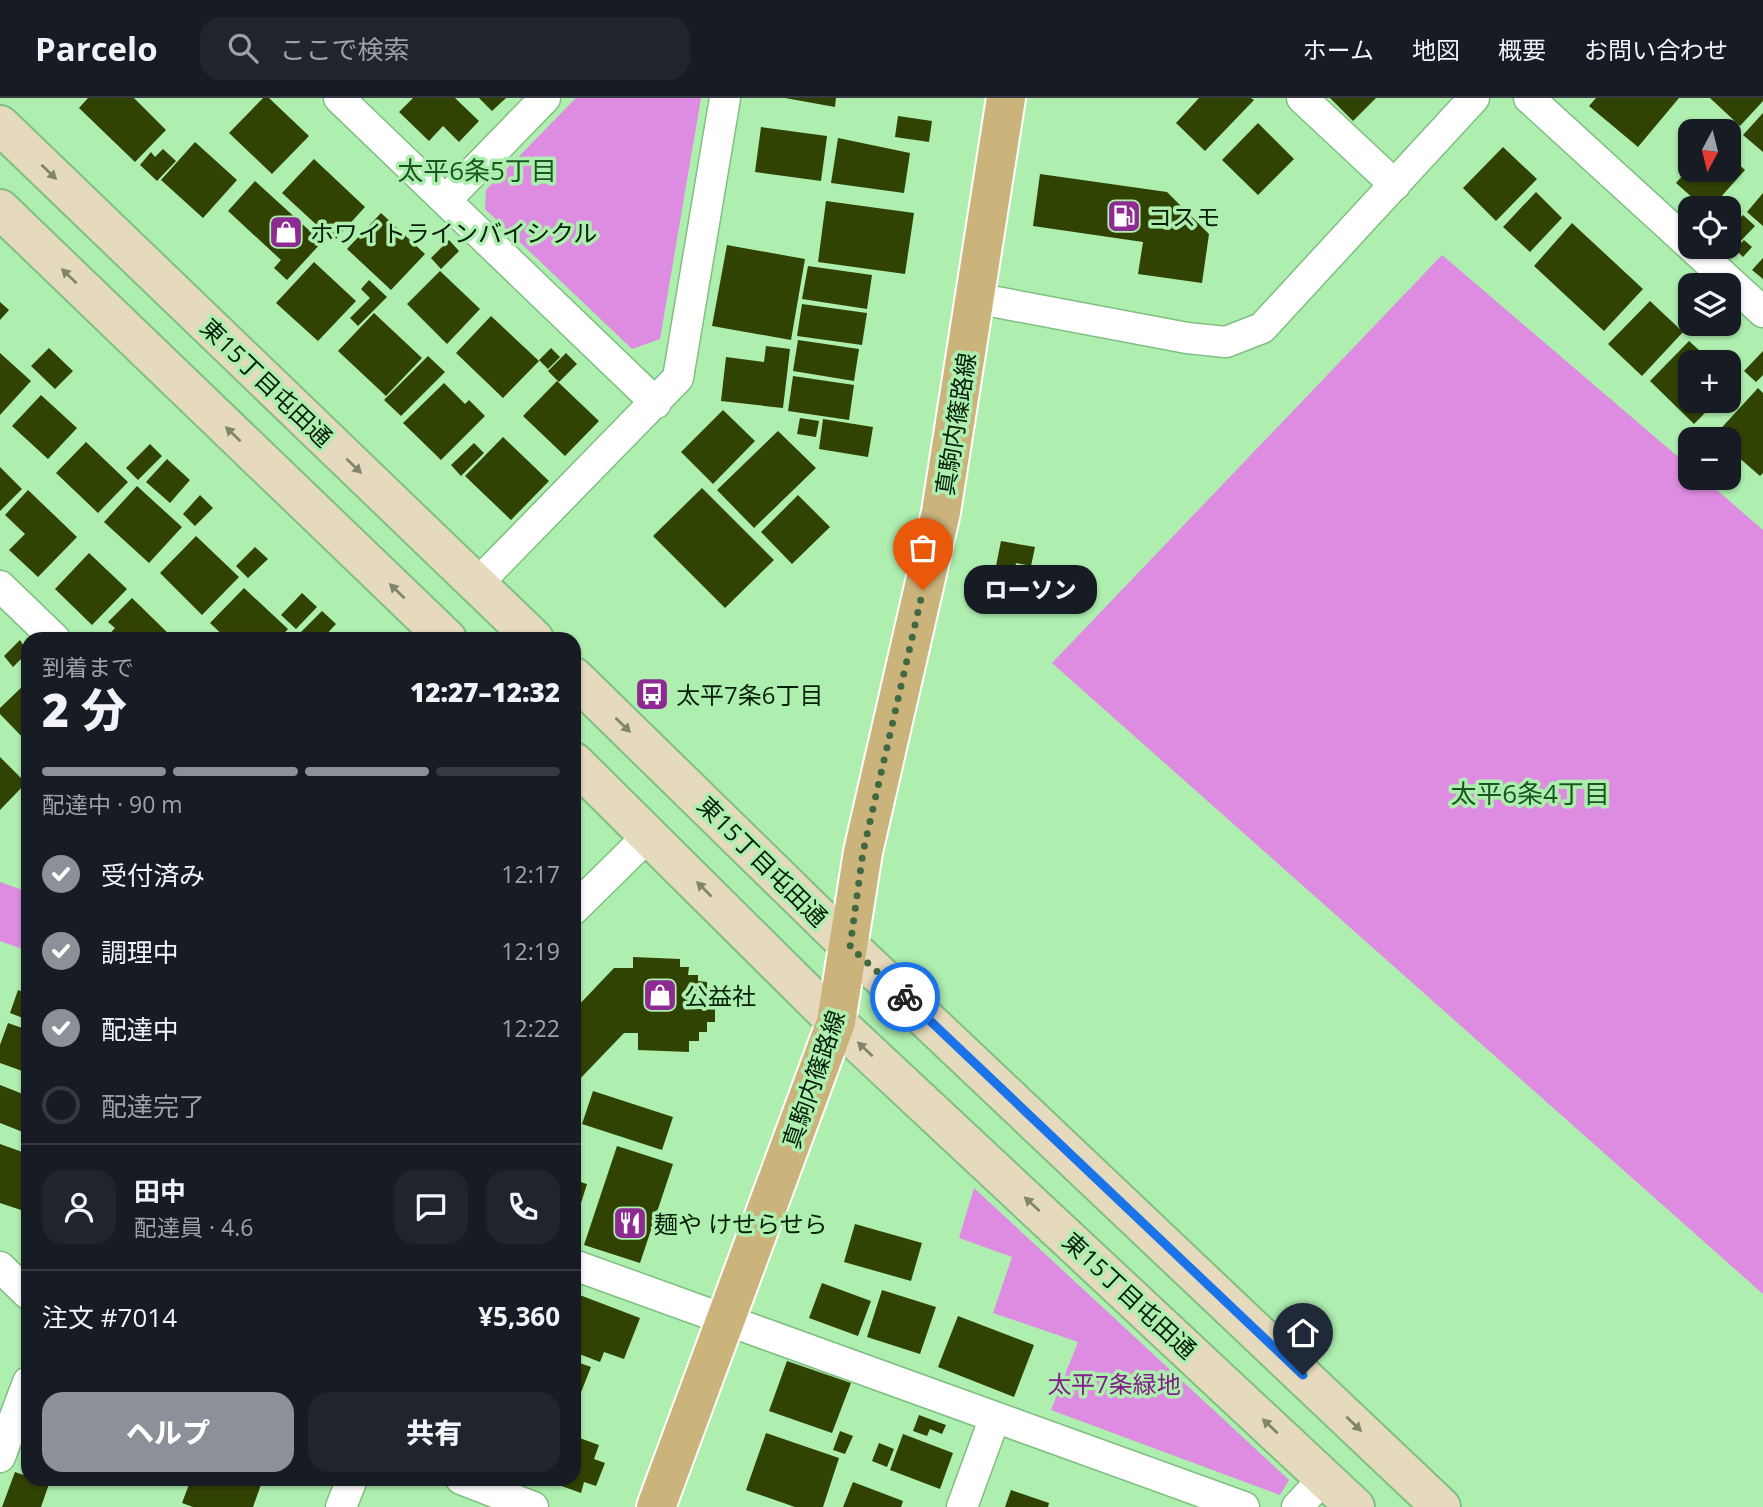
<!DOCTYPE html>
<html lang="ja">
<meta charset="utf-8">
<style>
:root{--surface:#171b24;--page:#20242c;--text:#f1f3f6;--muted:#9ea1a6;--line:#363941;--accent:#8c9099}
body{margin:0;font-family:"Open Sans","Noto Sans JP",sans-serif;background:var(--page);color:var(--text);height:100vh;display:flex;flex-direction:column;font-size:26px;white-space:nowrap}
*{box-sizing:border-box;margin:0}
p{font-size:23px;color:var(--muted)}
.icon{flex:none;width:38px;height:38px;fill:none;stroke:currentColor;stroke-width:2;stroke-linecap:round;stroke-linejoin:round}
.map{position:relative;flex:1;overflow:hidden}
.side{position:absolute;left:21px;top:534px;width:560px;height:854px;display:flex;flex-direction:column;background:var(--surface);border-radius:21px;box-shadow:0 2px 5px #0004}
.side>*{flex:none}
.needle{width:46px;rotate:187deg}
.controls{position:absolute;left:1678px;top:21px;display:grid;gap:14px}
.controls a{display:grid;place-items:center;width:63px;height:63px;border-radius:14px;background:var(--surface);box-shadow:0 2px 5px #0004;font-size:35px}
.pin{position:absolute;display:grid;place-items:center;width:60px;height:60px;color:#fff;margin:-72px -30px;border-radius:50% 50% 50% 0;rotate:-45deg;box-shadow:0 0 7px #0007}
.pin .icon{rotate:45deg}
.courier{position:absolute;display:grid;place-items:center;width:70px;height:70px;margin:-35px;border:5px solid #1a73e8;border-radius:50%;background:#fff;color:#222;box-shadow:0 2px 9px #0007}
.bubble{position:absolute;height:49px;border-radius:21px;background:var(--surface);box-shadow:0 2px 5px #0004;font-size:23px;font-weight:800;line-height:49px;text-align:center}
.headline em{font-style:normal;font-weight:800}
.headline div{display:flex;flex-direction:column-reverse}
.headline{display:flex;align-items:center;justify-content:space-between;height:119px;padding:0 21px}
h1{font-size:46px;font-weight:800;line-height:52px}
.bar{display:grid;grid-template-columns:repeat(4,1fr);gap:10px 7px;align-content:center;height:84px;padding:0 21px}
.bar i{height:9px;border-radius:5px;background:var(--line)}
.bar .on{background:var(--accent)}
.bar p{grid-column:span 4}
.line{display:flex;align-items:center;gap:18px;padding:0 21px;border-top:2px solid var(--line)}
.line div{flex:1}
.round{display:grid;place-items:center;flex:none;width:74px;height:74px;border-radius:21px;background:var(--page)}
ol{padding:0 21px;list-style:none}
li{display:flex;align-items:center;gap:21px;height:77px}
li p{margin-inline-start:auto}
li .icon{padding:7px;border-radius:50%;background:var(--accent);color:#fff;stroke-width:4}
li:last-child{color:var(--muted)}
li i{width:38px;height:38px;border:4px solid var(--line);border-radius:50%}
.action{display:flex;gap:14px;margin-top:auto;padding:14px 21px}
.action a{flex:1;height:80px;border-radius:21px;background:var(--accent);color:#fff;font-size:28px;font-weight:800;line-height:80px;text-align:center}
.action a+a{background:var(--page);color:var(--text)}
header{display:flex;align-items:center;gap:42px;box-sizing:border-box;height:98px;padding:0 35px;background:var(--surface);border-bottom:2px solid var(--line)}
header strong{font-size:33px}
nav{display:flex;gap:38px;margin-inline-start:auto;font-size:24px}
.search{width:490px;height:63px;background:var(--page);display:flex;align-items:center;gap:18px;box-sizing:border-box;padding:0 24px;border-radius:21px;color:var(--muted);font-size:26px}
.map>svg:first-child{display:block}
.green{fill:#dd8ce1}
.building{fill:#314303}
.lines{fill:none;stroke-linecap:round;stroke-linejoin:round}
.street-casing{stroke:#7fbf82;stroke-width:33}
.secondary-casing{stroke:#7fbf82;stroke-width:42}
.primary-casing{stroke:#fff;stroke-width:42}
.street{stroke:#fff;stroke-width:30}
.secondary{stroke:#e5dabd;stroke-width:38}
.primary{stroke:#cbb47c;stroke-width:38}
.oneway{fill:#80866c}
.done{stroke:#406843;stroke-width:7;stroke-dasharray:0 12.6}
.route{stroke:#1a73e8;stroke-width:9}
.labels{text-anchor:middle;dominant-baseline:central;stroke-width:7;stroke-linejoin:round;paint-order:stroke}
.poi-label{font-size:24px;fill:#051f08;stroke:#aeefb0;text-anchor:start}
.street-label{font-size:24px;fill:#051f08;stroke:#aeefb0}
.park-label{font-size:24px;fill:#811e88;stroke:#aeefb0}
.neighbourhood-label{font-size:26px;fill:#185820;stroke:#aeefb0}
</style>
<header>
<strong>Parcelo</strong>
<div class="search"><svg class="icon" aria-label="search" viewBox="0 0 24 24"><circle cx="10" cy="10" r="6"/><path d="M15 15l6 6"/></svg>ここで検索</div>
<nav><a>ホーム</a><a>地図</a><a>概要</a><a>お問い合わせ</a></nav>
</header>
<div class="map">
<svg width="1763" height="1409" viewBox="0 0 1763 1409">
<rect width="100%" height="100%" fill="#aeefb0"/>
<!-- green -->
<path class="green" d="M 576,0 L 701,0 L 660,241 L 632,251 L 485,111 L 486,92 Z
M 1442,157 L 1690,369 L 1690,380 L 1703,380 L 1763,432 L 1763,1196 L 1052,565 Z
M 0,784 L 28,794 L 28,853 L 0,843 Z
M 974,1090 L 1289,1382 L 1280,1397 L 1051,1312 L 1078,1244 L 993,1215 L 1012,1159 L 959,1140 Z"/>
<!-- building -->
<path class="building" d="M 88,0 L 134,0 L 166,32 L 135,64 L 79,10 Z
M 263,0 L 269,0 L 309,38 L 272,76 L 229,35 Z
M 413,0 L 455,0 L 479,23 L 459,44 L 443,28 L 429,43 L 399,14 Z
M 479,0 L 506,0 L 492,13 Z
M 785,0 L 836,0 L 835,9 Z
M 1199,0 L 1251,0 L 1254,2 L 1205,53 L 1176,25 Z
M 1330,0 L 1376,0 L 1353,23 Z
M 1596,0 L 1679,0 L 1638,49 L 1589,8 Z
M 1710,0 L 1763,0 L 1763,3 L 1740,28 Z
M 1763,15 L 1763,54 L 1743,37 Z
M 898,18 L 932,23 L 929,44 L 895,39 Z
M 1258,25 L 1294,61 L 1258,97 L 1222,62 Z
M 761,29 L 827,38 L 821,83 L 755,74 Z
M 838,40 L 910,55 L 904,95 L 831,85 Z
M 195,44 L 237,82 L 203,120 L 161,82 Z
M 1503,49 L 1537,81 L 1496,123 L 1463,90 Z
M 163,51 L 176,63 L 157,83 L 140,67 L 151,54 L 155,59 Z
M 1729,58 L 1745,72 L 1711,110 L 1704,110 L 1676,85 L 1690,69 L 1729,72 Z
M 314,61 L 365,109 L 334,143 L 282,95 Z
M 1040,76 L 1167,94 L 1209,136 L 1202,185 L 1138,176 L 1143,144 L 1033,128 Z
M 255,83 L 322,144 L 287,182 L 274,170 L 281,162 L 228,113 Z
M 1536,94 L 1562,120 L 1530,154 L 1503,129 Z
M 1763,95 L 1763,128 L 1747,114 Z
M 826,103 L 914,115 L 905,176 L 818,164 Z
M 381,115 L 425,156 L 391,192 L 347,151 Z
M 1743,117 L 1755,128 L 1734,150 L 1729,146 L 1729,132 Z
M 1572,125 L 1643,191 L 1604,233 L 1534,168 Z
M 449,142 L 459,153 L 441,171 L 431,160 Z
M 1744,142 L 1752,149 L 1743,159 L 1735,151 Z
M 727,147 L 805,161 L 791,242 L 712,228 Z
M 1763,160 L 1763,181 L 1752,172 Z
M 314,164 L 356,203 L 318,243 L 276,205 Z
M 808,168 L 872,177 L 867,211 L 802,201 Z
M 440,173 L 480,211 L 447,246 L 407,206 Z
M 369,182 L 387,199 L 358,228 L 350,220 L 370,200 L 361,191 Z
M 1650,203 L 1683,234 L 1642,278 L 1608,246 Z
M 0,204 L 9,212 L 0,222 Z
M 802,206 L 867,215 L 862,247 L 797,238 Z
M 374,215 L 422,260 L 386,298 L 338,253 Z
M 491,218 L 539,263 L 503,300 L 456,255 Z
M 798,242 L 859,251 L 854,283 L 793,273 Z
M 1689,243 L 1712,264 L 1690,264 L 1690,303 L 1717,303 L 1694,326 L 1650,283 Z
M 766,248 L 790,251 L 783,310 L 721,303 L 726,259 L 764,264 Z
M 49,250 L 73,273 L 55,291 L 31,268 Z
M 551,250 L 560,259 L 548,271 L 539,262 Z
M 1763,253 L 1763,277 L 1756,284 L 1744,273 Z
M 0,255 L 31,283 L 0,317 Z
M 566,255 L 577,266 L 559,284 L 548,273 Z
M 428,258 L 445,274 L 401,318 L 384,302 Z
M 793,278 L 854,287 L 849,322 L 788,313 Z
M 557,283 L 599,323 L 565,358 L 523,318 Z
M 444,285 L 465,306 L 469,302 L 485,318 L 441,362 L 403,325 Z
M 1758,290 L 1763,295 L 1763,375 L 1760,378 L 1729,351 L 1729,341 L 1719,341 L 1714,338 Z
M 41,297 L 77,330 L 48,361 L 12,328 Z
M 723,312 L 755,343 L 713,386 L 681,354 Z
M 800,320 L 819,323 L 816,339 L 797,336 Z
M 823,321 L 873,329 L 868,359 L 819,351 Z
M 778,333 L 816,370 L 754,430 L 717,392 Z
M 503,339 L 549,383 L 511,422 L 465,378 Z
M 86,344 L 128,384 L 98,415 L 56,375 Z
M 474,345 L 484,355 L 461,378 L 451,367 Z
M 150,346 L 162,358 L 138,382 L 126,370 Z
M 167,361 L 190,382 L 170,405 L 146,384 Z
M 0,369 L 22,391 L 0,413 Z
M 137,388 L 182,429 L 149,465 L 104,424 Z
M 702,390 L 774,462 L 725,510 L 653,438 Z
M 28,392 L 77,439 L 38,479 L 9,452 L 25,436 L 5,417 Z
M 200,397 L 213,410 L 195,428 L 183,416 Z
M 798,397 L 830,429 L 792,466 L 761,434 Z
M 196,438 L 239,479 L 202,517 L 160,475 Z
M 1001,443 L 1035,449 L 1031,468 L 1016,465 L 1013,481 L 994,478 Z
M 255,449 L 268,461 L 248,480 L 236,468 Z
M 89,455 L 127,491 L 92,527 L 55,491 Z
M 244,490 L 288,531 L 279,541 L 227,541 L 210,525 Z
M 302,495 L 317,509 L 296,531 L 281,517 Z
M 132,500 L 174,541 L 105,541 L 115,530 L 108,524 Z
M 322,513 L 336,526 L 322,541 L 306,541 L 300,535 Z
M 20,542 L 28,554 L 13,569 L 4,558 Z
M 26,585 L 28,587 L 28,645 L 0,616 L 0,610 Z
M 0,659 L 26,685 L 0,712 Z
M 633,859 L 680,861 L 680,869 L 689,869 L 688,877 L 698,877 L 698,883 L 707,884 L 707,892 L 715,892 L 715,924 L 707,924 L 707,934 L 699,934 L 699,943 L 689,943 L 689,954 L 638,952 L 638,935 L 624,935 L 574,987 L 574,912 L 614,870 L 633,870 Z
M 18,892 L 28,896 L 28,915 L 26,914 L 23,920 L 10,915 Z
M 8,925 L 28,932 L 28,975 L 0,965 L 0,947 Z
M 0,987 L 28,998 L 28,1036 L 0,1025 Z
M 593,993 L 673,1019 L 662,1052 L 582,1026 Z
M 0,1046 L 28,1056 L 28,1101 L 24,1113 L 0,1105 Z
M 617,1048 L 673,1066 L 640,1165 L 584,1147 Z
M 574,1082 L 587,1086 L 575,1124 L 574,1124 Z
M 855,1126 L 922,1145 L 911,1183 L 844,1164 Z
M 822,1185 L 871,1203 L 858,1238 L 809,1220 Z
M 882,1192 L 936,1209 L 920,1256 L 867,1239 Z
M 577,1196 L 640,1220 L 624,1261 L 604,1254 L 600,1264 L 574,1254 Z
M 958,1218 L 1034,1247 L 1014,1299 L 938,1269 Z
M 574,1263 L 591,1269 L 574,1312 Z
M 787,1263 L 851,1285 L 832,1335 L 769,1313 Z
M 919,1317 L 946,1327 L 942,1336 L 930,1331 L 927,1338 L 913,1333 Z
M 840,1333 L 853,1338 L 845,1356 L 833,1352 Z
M 766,1335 L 839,1360 L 823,1409 L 795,1409 L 746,1392 Z
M 903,1336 L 953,1355 L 940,1391 L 890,1372 Z
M 574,1338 L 599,1347 L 594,1361 L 605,1365 L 596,1388 L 584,1384 L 581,1395 L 542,1381 L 574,1381 Z
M 879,1345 L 894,1351 L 887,1369 L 872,1363 Z
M 15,1374 L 49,1386 L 41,1409 L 2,1409 Z
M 191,1381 L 263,1381 L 253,1409 L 193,1409 L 182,1405 Z
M 853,1384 L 903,1403 L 901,1409 L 843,1409 Z
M 1011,1392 L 1049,1405 L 1048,1409 L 1005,1409 Z"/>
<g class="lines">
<!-- street casing -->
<g class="street-casing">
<path id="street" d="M 339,0 L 656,305
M 1302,0 L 1395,87
M 1529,0 L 1690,147
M 446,102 L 545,0
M 1692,149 L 1763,214
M 975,200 L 1187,240 L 1226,244 L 1262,230 L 1474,0
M 477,486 L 678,280 L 725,0
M 0,488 L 55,541
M 574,811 L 649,737
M 574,1167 L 1244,1409
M 0,1169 L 28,1196
M 0,1359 L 28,1284
M 461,1381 L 533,1409
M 341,1409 L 352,1381
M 962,1409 L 995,1319
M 1297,1409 L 1325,1379"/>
</g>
<!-- secondary casing -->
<g class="secondary-casing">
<path id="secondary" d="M 0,27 L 534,541
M 0,111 L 447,541
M 574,579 L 850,849 L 1441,1409
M 574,664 L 836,924 L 1355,1409"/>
</g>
<!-- primary casing -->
<g class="primary-casing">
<path id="primary" d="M 656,1409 L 836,924 L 863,754 L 941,414 L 1006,0"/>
</g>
<!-- street -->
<use href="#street" class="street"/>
<!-- secondary -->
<use href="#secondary" class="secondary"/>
<!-- primary -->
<use href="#primary" class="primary"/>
</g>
<!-- one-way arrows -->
<defs><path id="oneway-solid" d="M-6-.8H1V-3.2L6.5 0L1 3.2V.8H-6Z" transform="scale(1.75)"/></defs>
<g class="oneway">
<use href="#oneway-solid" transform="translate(49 74) rotate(44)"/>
<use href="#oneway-solid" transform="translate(69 178) rotate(-136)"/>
<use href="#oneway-solid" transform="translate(233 336) rotate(-136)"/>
<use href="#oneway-solid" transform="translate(354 368) rotate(44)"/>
<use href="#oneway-solid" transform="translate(397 493) rotate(-136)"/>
<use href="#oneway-solid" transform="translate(623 627) rotate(44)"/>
<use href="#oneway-solid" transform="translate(704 791) rotate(-135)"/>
<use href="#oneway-solid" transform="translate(865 951) rotate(-137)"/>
<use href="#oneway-solid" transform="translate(1032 1106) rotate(-137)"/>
<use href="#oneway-solid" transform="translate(1354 1326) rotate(44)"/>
<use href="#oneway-solid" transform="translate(1270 1328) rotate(-137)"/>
</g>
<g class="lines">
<!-- done -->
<path class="done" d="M 905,899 L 850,849 L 863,754 L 923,492"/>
<!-- route -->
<path class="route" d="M 905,899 L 1303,1277"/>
</g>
<!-- icons -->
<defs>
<g id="fuel-square" transform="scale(1.75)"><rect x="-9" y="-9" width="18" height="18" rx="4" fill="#8d2b93" stroke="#aeefb0"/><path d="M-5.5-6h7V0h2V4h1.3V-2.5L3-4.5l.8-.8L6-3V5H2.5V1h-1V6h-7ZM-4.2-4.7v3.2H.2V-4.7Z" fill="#fff"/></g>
<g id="shop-square" transform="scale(1.75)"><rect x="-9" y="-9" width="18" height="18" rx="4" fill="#8d2b93" stroke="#aeefb0"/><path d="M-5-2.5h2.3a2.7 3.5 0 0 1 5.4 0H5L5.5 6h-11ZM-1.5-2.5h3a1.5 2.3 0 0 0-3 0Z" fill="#fff"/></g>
<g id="bus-square" transform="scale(1.75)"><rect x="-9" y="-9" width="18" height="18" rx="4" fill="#8d2b93" stroke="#aeefb0"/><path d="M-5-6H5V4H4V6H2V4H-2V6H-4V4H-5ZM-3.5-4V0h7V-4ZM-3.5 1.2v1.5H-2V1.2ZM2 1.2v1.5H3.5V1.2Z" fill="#fff"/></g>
<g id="restaurant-square" transform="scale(1.75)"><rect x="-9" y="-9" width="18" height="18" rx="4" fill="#8d2b93" stroke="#aeefb0"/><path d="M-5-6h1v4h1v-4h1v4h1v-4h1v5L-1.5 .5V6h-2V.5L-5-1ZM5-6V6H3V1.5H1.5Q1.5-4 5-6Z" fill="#fff"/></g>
</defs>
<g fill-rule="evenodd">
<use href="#fuel-square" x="1124" y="118"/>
<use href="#shop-square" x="286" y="134"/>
<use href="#bus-square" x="652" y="596"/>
<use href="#shop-square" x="660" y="897"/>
<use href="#restaurant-square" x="630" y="1125"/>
</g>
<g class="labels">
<!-- poi labels -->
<g class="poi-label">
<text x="1148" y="118">コスモ</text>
<text x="310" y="134">ホワイトラインバイシクル</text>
<text x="676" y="596">太平7条6丁目</text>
<text x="684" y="897">公益社</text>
<text x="654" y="1125">麺や けせらせら</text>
</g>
<!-- street labels -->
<g class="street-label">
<text transform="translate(267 284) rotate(44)">東15丁目屯田通</text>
<text transform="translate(955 326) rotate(-81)">真駒内篠路線</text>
<text transform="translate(763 763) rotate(45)">東15丁目屯田通</text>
<text transform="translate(813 981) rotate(-71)">真駒内篠路線</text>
<text transform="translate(1130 1197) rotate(43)">東15丁目屯田通</text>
</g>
<!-- park labels -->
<g class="park-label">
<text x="1114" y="1285">太平7条緑地</text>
</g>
<!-- neighbourhood labels -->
<g class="neighbourhood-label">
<text x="477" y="72">太平6条5丁目</text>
<text x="1530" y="695">太平6条4丁目</text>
</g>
</g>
</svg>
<div class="controls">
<a><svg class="needle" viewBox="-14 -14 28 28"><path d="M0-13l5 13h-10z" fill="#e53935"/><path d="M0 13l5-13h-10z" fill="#9ea1a6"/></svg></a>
<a><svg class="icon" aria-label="locate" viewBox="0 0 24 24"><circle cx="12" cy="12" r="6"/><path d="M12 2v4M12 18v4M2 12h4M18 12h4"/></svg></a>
<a><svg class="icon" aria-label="layers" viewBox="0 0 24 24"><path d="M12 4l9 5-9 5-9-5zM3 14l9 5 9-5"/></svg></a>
<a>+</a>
<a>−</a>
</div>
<div class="pin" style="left:923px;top:492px;background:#ea580c"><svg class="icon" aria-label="bag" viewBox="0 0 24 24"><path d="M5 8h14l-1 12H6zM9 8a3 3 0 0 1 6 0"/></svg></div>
<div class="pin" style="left:1303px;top:1277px;background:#1f2937"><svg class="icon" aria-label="home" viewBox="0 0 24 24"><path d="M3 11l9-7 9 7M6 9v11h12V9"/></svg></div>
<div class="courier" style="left:905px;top:899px"><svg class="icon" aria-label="bike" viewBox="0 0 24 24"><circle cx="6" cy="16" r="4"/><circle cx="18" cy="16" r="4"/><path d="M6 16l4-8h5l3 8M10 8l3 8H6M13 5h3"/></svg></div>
<div class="bubble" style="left:964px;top:467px;width:133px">ローソン</div>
<section class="side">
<div class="headline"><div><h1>2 分</h1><p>到着まで</p></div><em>12:27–12:32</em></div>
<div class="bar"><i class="on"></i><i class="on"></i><i class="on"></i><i></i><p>配達中 · 90 m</p></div>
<ol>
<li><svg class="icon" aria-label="check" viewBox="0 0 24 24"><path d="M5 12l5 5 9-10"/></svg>受付済み<p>12:17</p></li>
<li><svg class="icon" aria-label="check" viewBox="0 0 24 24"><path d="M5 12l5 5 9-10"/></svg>調理中<p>12:19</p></li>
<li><svg class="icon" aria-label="check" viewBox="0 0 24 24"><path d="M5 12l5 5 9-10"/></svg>配達中<p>12:22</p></li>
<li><i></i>配達完了</li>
</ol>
<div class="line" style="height:126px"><a class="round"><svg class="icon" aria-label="person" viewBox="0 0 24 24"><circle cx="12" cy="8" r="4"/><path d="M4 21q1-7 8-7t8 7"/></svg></a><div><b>田中</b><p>配達員 · 4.6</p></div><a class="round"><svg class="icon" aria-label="chat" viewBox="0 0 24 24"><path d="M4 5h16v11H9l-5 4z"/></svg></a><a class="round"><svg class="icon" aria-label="phone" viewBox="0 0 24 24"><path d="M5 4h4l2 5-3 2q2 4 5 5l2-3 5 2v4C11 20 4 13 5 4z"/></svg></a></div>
<div class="line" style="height:91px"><div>注文 #7014</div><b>¥5,360</b></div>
<div class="action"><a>ヘルプ</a><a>共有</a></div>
</section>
</div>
